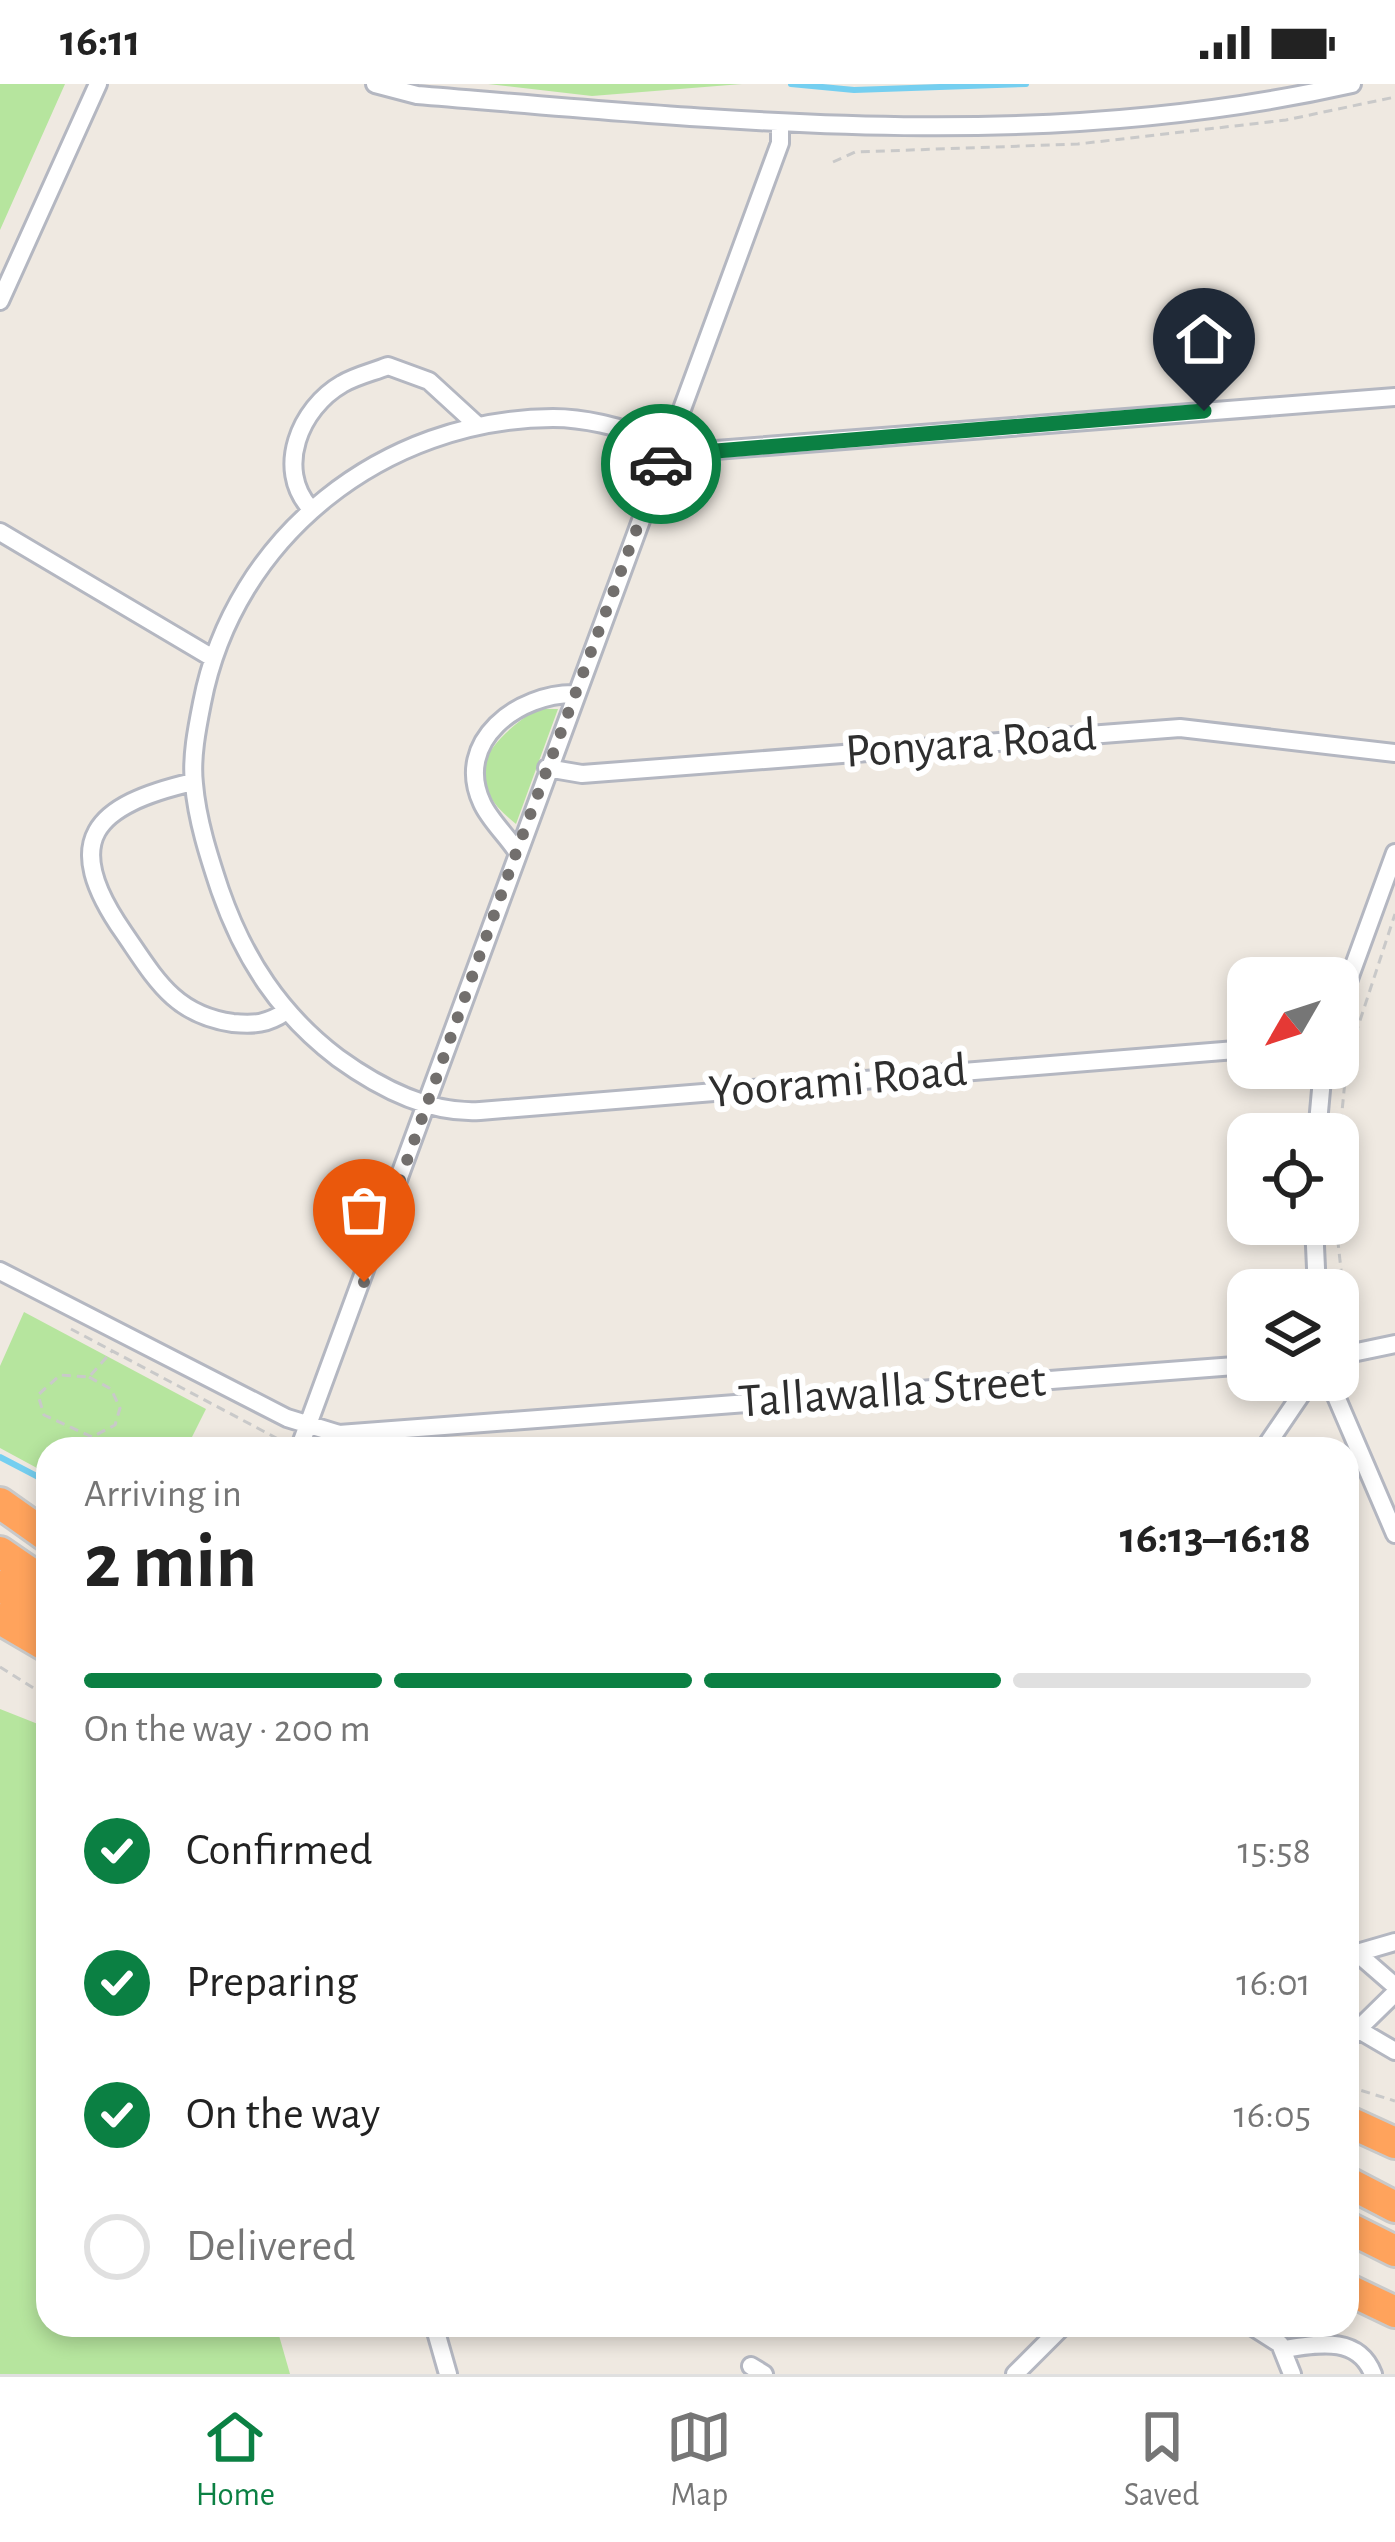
<!DOCTYPE html>
<meta charset="utf-8">
<style>
:root{--surface:#fff;--page:#f6f6f6;--text:#222;--muted:#767676;--line:#e0e0e0;--accent:#0b8043}
body{margin:0;font-family:"Alegreya Sans",sans-serif;background:var(--page);color:var(--text);height:100vh;display:flex;flex-direction:column;font-size:45px;white-space:nowrap}
*{box-sizing:border-box;margin:0}
p{font-size:39px;color:var(--muted)}
.icon{flex:none;width:66px;height:66px;fill:none;stroke:currentColor;stroke-width:2;stroke-linecap:round;stroke-linejoin:round}
.map{position:relative;flex:1;overflow:hidden}
.sheet{position:absolute;left:36px;top:1353px;width:1323px;height:900px;display:flex;flex-direction:column;background:var(--surface);border-radius:36px;box-shadow:0 6px 18px #0003}
.sheet>*{flex:none}
.needle{width:78px;rotate:231deg}
.buttons{position:absolute;left:1227px;top:873px;display:grid;gap:24px}
.buttons a{display:grid;place-items:center;width:132px;height:132px;border-radius:24px;background:var(--surface);box-shadow:0 6px 18px #0003;font-size:60px}
.pin{position:absolute;display:grid;place-items:center;width:102px;height:102px;color:#fff;margin:-123px -51px;border-radius:50% 50% 50% 0;rotate:-45deg;box-shadow:0 0 12px #0007}
.pin .icon{rotate:45deg}
.courier{position:absolute;display:grid;place-items:center;width:120px;height:120px;margin:-60px;border:9px solid #0b8043;border-radius:50%;background:#fff;color:#222;box-shadow:0 3px 15px #0007}
.head em{font-style:normal;font-weight:700}
.head div{display:flex;flex-direction:column-reverse}
.head{display:flex;align-items:center;justify-content:space-between;height:204px;padding:0 48px}
h1{font-size:78px;font-weight:700;line-height:90px}
.bar{display:grid;grid-template-columns:repeat(4,1fr);gap:18px 12px;align-content:center;height:144px;padding:0 48px}
.bar i{height:15px;border-radius:9px;background:var(--line)}
.bar .current{background:var(--accent)}
.bar p{grid-column:span 4}
ol{padding:0 48px;list-style:none}
li{display:flex;align-items:center;gap:36px;height:132px}
li p{margin-inline-start:auto}
li .icon{padding:12px;border-radius:50%;background:var(--accent);color:#fff;stroke-width:4}
li:last-child{color:var(--muted)}
li i{width:66px;height:66px;border:6px solid var(--line);border-radius:50%}
.status{display:flex;justify-content:space-between;align-items:center;height:84px;padding:0 60px;background:var(--surface);direction:ltr}
.status svg{height:33px;fill:currentColor}
.tab-bar{display:flex;justify-content:space-around;align-items:center;height:168px;border-top:3px solid var(--line);background:var(--surface);font-size:33px;color:var(--muted)}
.tab-bar a{display:grid;justify-items:center;gap:6px}
.tab-bar .current{color:var(--accent)}
.map>svg:first-child{display:block}
.green{fill:#b6e59e}
.lines{fill:none;stroke-linecap:round;stroke-linejoin:round}
.stream{stroke:#75cff0;stroke-width:6}
.street-casing{stroke:#b4b7c1;stroke-width:22}
.highway-casing{stroke:#c9c9c9;stroke-width:36}
.path{stroke:#c9c9c9;stroke-width:3;stroke-dasharray:9 6;stroke-linecap:butt}
.street{stroke:#fff;stroke-width:16}
.highway{stroke:#ffa35c;stroke-width:30}
.done{stroke:#726f6d;stroke-width:12;stroke-dasharray:0 21.6}
.route{stroke:#0b8043;stroke-width:15}
.labels{text-anchor:middle;dominant-baseline:central;stroke-width:12;stroke-linejoin:round;paint-order:stroke}
.street-label{font-size:48px;fill:#2e2e2e;stroke:#fff}
</style>
<div class="status"><b>16:11</b><svg viewBox="0 0 49 12"><path d="M0 12V9h3v3zM5 12V6h3v6zM10 12V3h3v9zM15 12V0h3v12zM26 1h20v11H26zM47 4h2v5h-2z"/></svg></div>
<div class="map">
<svg width="1395" height="2290" viewBox="0 0 1395 2290">
<rect width="100%" height="100%" fill="#efe9e1"/>
<!-- green -->
<path class="green" d="M 0,0 L 65,0 L 0,146 Z
M 488,0 L 742,0 L 592,12 Z
M 537,625 L 558,625 L 516,740 C 457,694 487,658 537,625 Z
M 24,1228 L 206,1325 L 186,1365 L 48,1365 L 48,1390 L 0,1364 L 0,1282 Z
M 0,1625 L 48,1644 L 48,2241 L 276,2241 L 290,2290 L 0,2290 Z"/>
<g class="lines">
<!-- stream -->
<path class="stream" d="M 791,0 L 854,6 L 1026,0
M 0,1373 L 48,1398"/>
<!-- street casing -->
<g class="street-casing">
<path id="street" d="M 375,0 L 417,11 C 734,37 1038,71 1352,0
M 0,217 L 98,0
M 310,424 C 275,385 300,324 342,300 C 355,292 373,288 388,282 L 429,297 L 477,341
M 0,448 L 211,573
M 547,684 L 582,690 L 1180,644 L 1395,669
M 193,698 C 94,721 59,756 124,849 C 155,894 174,931 233,939 C 254,941 267,940 285,928
M 516,766 C 506,751 489,735 482,719 C 453,657 519,609 575,610
M 1338,925 L 1395,769
M 1248,965 L 480,1027 C 430,1030 378,1003 338,974 C 280,930 244,875 220,806 C 209,773 197,736 194,700 C 191,674 197,644 202,619 C 234,452 384,335 553,334 C 606,334 652,357 703,367 L 1395,313
M 1317,1050 L 1323,984
M 1314,1140 L 1317,1206
M 0,1187 L 287,1334 L 339,1350 L 1248,1281
M 1338,1272 L 1395,1260
M 1329,1296 L 1395,1450
M 299,1365 L 780,59 L 780,41
M 1264,1365 L 1311,1296
M 1357,1869 L 1395,1858
M 1347,1871 L 1357,1869 L 1395,1902
M 1359,1946 L 1395,1967
M 1347,1956 L 1395,1909
M 434,2241 L 448,2290
M 1250,2241 L 1280,2260 L 1292,2290
M 1284,2265 C 1317,2260 1358,2251 1373,2290
M 751,2282 L 764,2290
M 1015,2290 L 1064,2241"/>
</g>
<!-- highway casing -->
<g class="highway-casing">
<path id="highway" d="M 0,1419 L 48,1453
M 0,1468 L 48,1501
M 0,1502 L 48,1531
M 0,1535 L 48,1563
M 1347,2037 L 1395,2059
M 1347,2098 L 1395,2123
M 1347,2143 L 1395,2167
M 1347,2205 L 1395,2228"/>
</g>
<!-- path -->
<path class="path" d="M 833,78 L 855,68 L 1078,60 L 1286,36 L 1395,13
M 1338,1069 L 1347,976 L 1395,830
M 1336,1140 L 1348,1250
M 71,1245 L 280,1356
M 89,1293 L 111,1305 L 120,1324 L 115,1341 L 92,1353 L 44,1331 L 38,1311 L 60,1291 L 89,1293 L 111,1268
M 0,1583 L 48,1613
M 1347,2002 L 1395,2017"/>
<!-- street -->
<use href="#street" class="street"/>
<!-- highway -->
<use href="#highway" class="highway"/>
</g>
<g class="lines">
<!-- done -->
<path class="done" d="M 364,1198 L 517,766 L 661,380"/>
<!-- route -->
<path class="route" d="M 661,380 L 670,358 L 704,368 L 1204,327"/>
</g>
<g class="labels">
<!-- street labels -->
<g class="street-label">
<text transform="translate(971 660) rotate(-4)">Ponyara Road</text>
<text transform="translate(838 998) rotate(-5)">Yoorami Road</text>
<text transform="translate(892 1308) rotate(-4)">Tallawalla Street</text>
</g>
</g>
</svg>
<div class="buttons">
<a><svg class="needle" viewBox="-14 -14 28 28"><path d="M0-13l5 13h-10z" fill="#e53935"/><path d="M0 13l5-13h-10z" fill="#767676"/></svg></a>
<a><svg class="icon" aria-label="locate" viewBox="0 0 24 24"><circle cx="12" cy="12" r="6"/><path d="M12 2v4M12 18v4M2 12h4M18 12h4"/></svg></a>
<a><svg class="icon" aria-label="layers" viewBox="0 0 24 24"><path d="M12 4l9 5-9 5-9-5zM3 14l9 5 9-5"/></svg></a>
</div>
<div class="pin" style="left:364px;top:1198px;background:#ea580c"><svg class="icon" aria-label="bag" viewBox="0 0 24 24"><path d="M5 8h14l-1 12H6zM9 8a3 3 0 0 1 6 0"/></svg></div>
<div class="pin" style="left:1204px;top:327px;background:#1f2937"><svg class="icon" aria-label="home" viewBox="0 0 24 24"><path d="M3 11l9-7 9 7M6 9v11h12V9"/></svg></div>
<div class="courier" style="left:661px;top:380px"><svg class="icon" aria-label="car" viewBox="0 0 24 24"><path d="M5 17H2v-5l4-1 3-4h7l3 4 3 1v5h-3M9 17h6M6 11h13"/><circle cx="7" cy="17" r="2"/><circle cx="17" cy="17" r="2"/></svg></div>
<section class="sheet">
<div class="head"><div><h1>2 min</h1><p>Arriving in</p></div><em>16:13–16:18</em></div>
<div class="bar"><i class="current"></i><i class="current"></i><i class="current"></i><i></i><p>On the way · 200 m</p></div>
<ol>
<li><svg class="icon" aria-label="check" viewBox="0 0 24 24"><path d="M5 12l5 5 9-10"/></svg>Confirmed<p>15:58</p></li>
<li><svg class="icon" aria-label="check" viewBox="0 0 24 24"><path d="M5 12l5 5 9-10"/></svg>Preparing<p>16:01</p></li>
<li><svg class="icon" aria-label="check" viewBox="0 0 24 24"><path d="M5 12l5 5 9-10"/></svg>On the way<p>16:05</p></li>
<li><i></i>Delivered</li>
</ol>
</section>
</div>
<nav class="tab-bar">
<a class="current"><svg class="icon" aria-label="home" viewBox="0 0 24 24"><path d="M3 11l9-7 9 7M6 9v11h12V9"/></svg>Home</a>
<a><svg class="icon" aria-label="map" viewBox="0 0 24 24"><path d="M3 6l6-2 6 2 6-2v14l-6 2-6-2-6 2zM9 4v14M15 6v14"/></svg>Map</a>
<a><svg class="icon" aria-label="saved" viewBox="0 0 24 24"><path d="M7 4h10v16l-5-4-5 4z"/></svg>Saved</a>
</nav>
